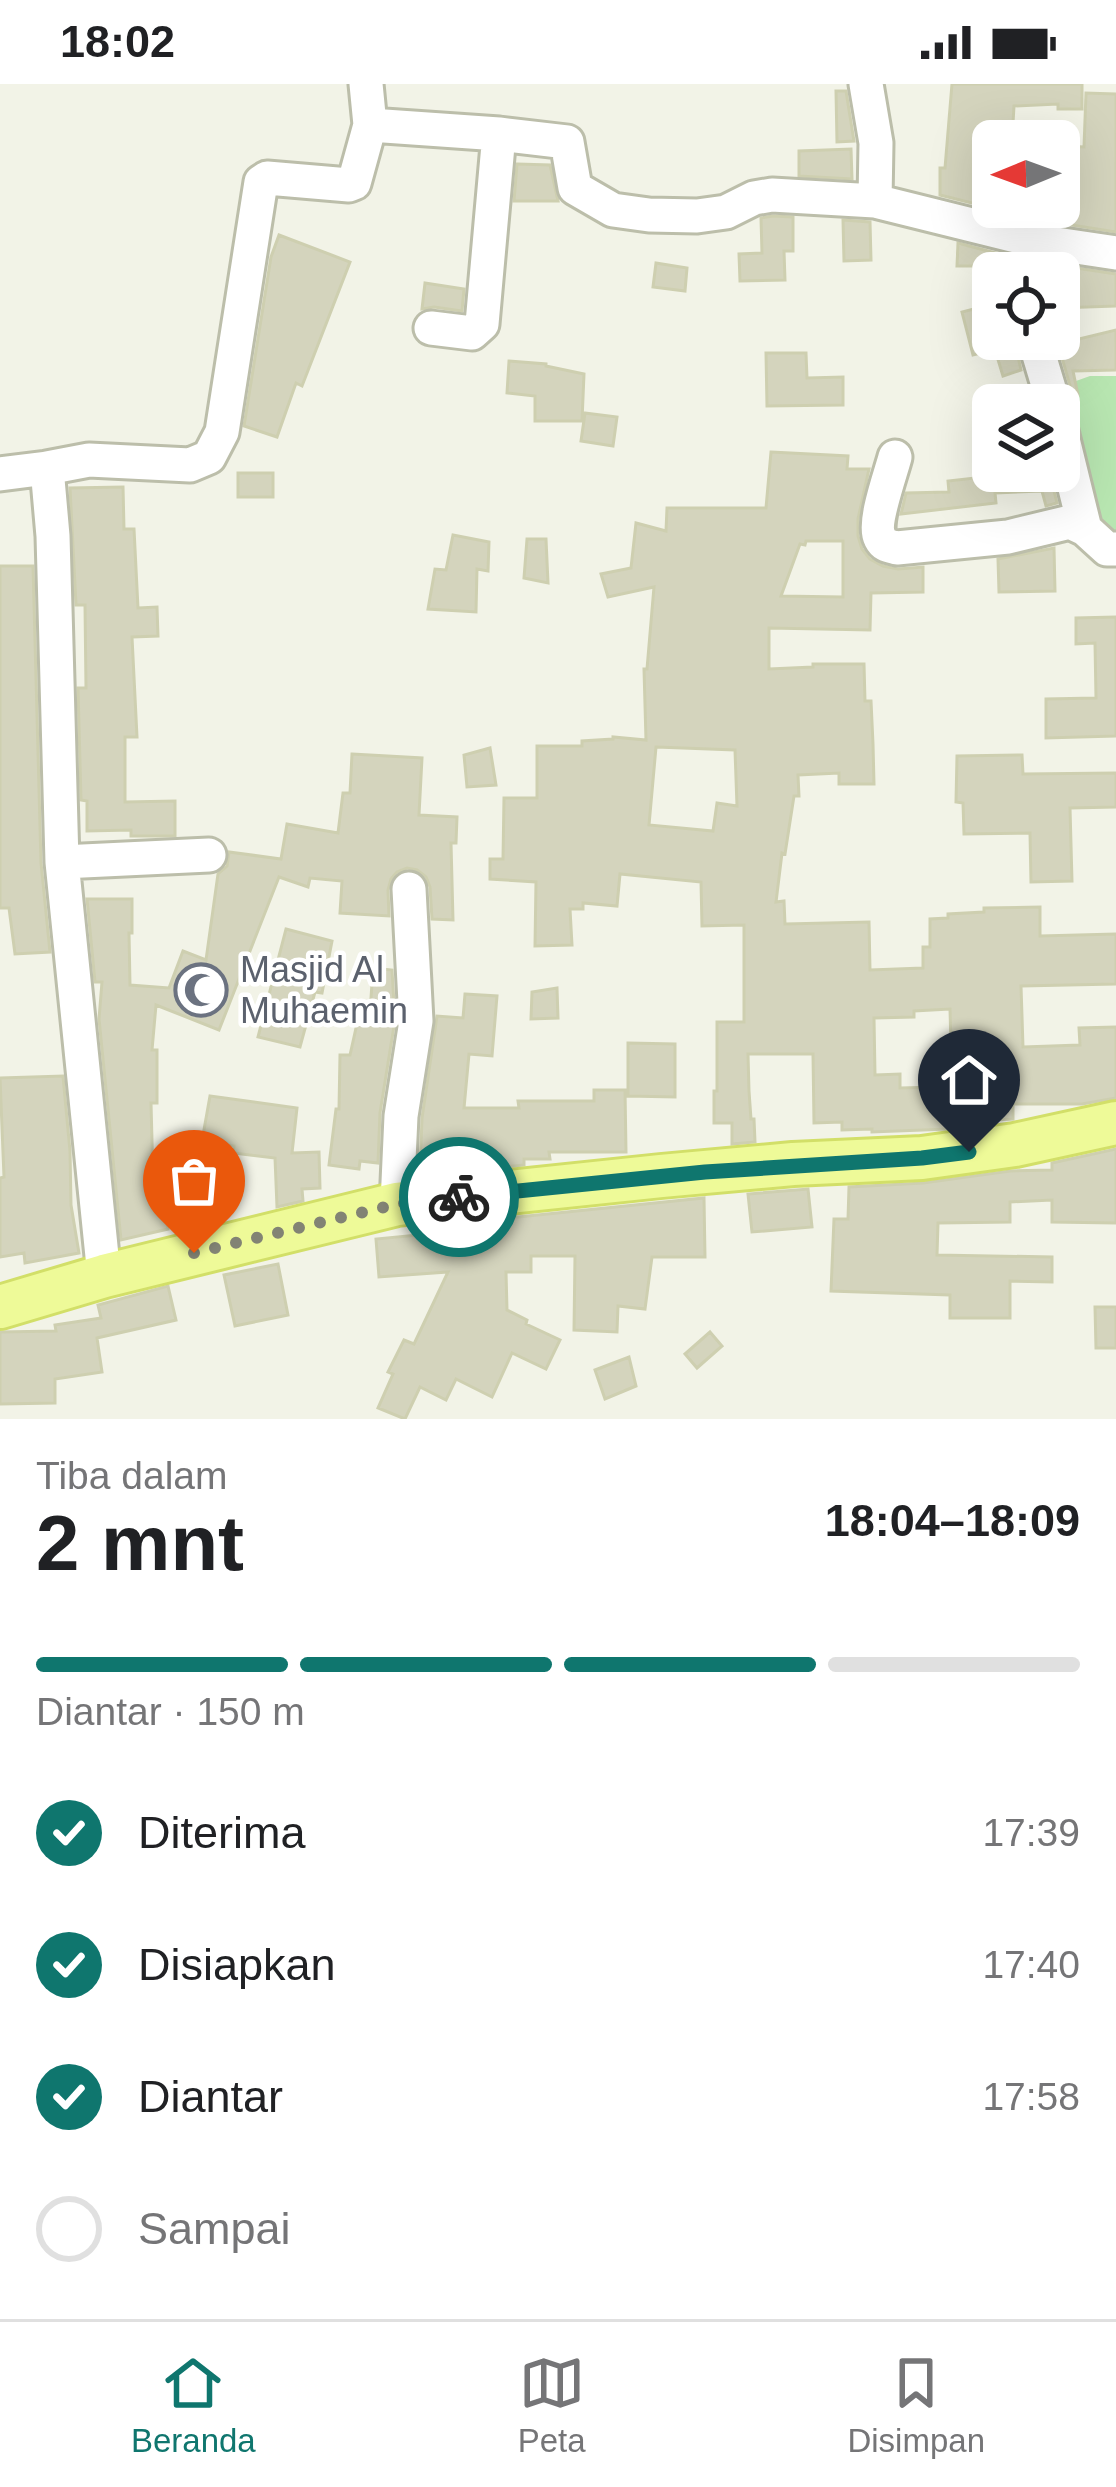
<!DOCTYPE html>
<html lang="id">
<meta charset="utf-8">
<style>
:root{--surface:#fff;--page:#f2f2f2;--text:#202124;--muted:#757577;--line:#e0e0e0;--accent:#0f766e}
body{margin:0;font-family:Helvetica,sans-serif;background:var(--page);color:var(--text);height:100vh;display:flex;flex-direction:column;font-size:45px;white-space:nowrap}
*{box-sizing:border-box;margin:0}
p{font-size:39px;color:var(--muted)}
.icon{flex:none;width:66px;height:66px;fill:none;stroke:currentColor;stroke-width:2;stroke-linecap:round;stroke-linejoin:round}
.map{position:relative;height:1335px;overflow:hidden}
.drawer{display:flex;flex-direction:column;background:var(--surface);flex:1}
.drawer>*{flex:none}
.needle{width:78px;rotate:269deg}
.controls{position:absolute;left:972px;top:36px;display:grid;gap:24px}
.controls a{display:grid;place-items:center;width:108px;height:108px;border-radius:18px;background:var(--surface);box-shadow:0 12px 48px #0002;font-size:60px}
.pin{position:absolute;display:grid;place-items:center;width:102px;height:102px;color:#fff;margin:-123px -51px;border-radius:50% 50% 50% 0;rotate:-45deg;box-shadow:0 0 12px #0007}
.pin .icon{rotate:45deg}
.courier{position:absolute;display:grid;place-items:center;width:120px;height:120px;margin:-60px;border:9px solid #0f766e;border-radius:50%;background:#fff;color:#222;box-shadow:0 3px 15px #0007}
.overview em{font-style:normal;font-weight:700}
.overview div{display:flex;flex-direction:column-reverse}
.overview{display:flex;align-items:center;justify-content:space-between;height:204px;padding:0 36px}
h1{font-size:78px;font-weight:700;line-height:90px}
.bar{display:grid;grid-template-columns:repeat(4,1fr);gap:18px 12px;align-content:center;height:144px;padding:0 36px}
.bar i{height:15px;border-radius:9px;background:var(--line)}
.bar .selected{background:var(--accent)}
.bar p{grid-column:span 4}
ol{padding:0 36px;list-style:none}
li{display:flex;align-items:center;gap:36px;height:132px}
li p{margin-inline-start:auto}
li .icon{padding:12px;border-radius:50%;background:var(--accent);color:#fff;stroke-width:4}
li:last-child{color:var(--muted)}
li i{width:66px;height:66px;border:6px solid var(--line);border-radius:50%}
.status{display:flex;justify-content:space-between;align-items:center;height:84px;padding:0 60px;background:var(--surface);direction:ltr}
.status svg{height:33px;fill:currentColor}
.tabs{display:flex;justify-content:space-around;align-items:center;height:168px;border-top:3px solid var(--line);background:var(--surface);font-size:33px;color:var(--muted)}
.tabs a{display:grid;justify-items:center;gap:6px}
.tabs .selected{color:var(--accent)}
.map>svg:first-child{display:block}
.green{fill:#b8e6b1}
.building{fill:#d4d4bd;stroke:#cecfb0;stroke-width:3;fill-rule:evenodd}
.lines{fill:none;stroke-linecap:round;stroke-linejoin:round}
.minor-casing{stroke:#bcbeaa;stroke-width:39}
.major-casing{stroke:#d2df68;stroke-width:48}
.minor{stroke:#fff;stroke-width:33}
.major{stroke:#eefa98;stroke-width:42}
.done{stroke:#828374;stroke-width:12;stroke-dasharray:0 21.6}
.route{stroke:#0f766e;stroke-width:15}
.labels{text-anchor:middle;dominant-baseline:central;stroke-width:9;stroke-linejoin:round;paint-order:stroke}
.worship-label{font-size:36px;fill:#5b616d;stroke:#fff;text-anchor:start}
</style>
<div class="status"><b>18:02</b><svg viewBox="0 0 49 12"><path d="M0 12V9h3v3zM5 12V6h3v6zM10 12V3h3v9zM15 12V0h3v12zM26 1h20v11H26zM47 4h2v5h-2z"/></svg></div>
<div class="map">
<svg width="1116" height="1335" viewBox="0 0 1116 1335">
<rect width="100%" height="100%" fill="#f2f3e7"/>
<!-- green -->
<path class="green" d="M 1090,292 L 1116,292 L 1116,454 L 1105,454 L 1059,327 L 1078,316 L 1076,297 Z"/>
<!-- building -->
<path class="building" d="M 952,0 L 1082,0 L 1082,25 L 1058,25 L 1058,20 L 1014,22 L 1012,56 L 993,54 L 993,123 L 1059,123 L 1059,66 L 1065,66 L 1065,62 L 1084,63 L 1086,9 L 1116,10 L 1116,148 L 1040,136 L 940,111 L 940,84 L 945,84 Z
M 836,7 L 846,7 L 854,57 L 837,58 Z
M 851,65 L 852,95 L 799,92 L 799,67 Z
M 517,80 L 550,81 L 558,117 L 514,117 Z
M 773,132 L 793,133 L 793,167 L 784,167 L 785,196 L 740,197 L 739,170 L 762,169 L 761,134 Z
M 843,136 L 870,138 L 871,176 L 844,177 Z
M 279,151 L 350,178 L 302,302 L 296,299 L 277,353 L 244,342 L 271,173 Z
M 958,159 L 999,170 L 999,189 L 977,189 L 977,182 L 957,182 Z
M 656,179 L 687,184 L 685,207 L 653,203 Z
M 1050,180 L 1116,190 L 1116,222 L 1059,224 L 1059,189 L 1049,189 Z
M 425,199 L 464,205 L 462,227 L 434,223 L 422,225 Z
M 993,220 L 993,255 L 1014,255 L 1021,286 L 1003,292 L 993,259 L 993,266 L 973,271 L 962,228 Z
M 1116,246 L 1116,286 L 1073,287 L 1078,311 L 1073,312 L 1058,260 Z
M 766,269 L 806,269 L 807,294 L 843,293 L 843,321 L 767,322 Z
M 509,277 L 546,280 L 546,282 L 584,290 L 582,337 L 535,337 L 535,312 L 507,309 Z
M 585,329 L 617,333 L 613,362 L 581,357 Z
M 771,368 L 848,372 L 847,385 L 869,385 L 858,435 L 858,452 L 862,465 L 870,475 L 883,482 L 898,485 L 923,483 L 923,508 L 871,509 L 870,546 L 769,544 L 769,585 L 813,583 L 813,580 L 864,580 L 865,617 L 871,617 L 873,660 L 874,700 L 839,700 L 839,689 L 798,691 L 799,712 L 794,712 L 785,770 L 782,769 L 776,818 L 784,817 L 785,840 L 869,838 L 870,886 L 923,884 L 923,863 L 930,863 L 930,835 L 948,834 L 948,830 L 984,828 L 984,824 L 1040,823 L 1040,852 L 1116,850 L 1116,900 L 1021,902 L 1023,963 L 1080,961 L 1079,944 L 1116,943 L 1116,1014 L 1082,1020 L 1013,1020 L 1013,1035 L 973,1037 L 973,1041 L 949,1045 L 872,1048 L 872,1045 L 842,1046 L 842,1038 L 814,1039 L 813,970 L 748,970 L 749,1007 L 751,1035 L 754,1035 L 755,1058 L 732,1060 L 732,1039 L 714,1039 L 714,1007 L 717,1007 L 717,938 L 744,938 L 744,841 L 702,842 L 701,798 L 620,790 L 617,822 L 583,819 L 583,825 L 570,825 L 572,861 L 535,862 L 536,798 L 490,795 L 490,775 L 503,775 L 504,714 L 537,714 L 537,662 L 582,662 L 582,657 L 613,655 L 613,653 L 646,656 L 644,585 L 647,585 L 654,503 L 608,513 L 601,490 L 631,484 L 636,439 L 666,447 L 667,424 L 766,424 ZM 806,457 L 843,457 L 843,513 L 781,512 L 800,460 L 805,461 ZM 656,663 L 735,666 L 737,722 L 717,719 L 713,747 L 649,741 ZM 950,925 L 951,962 L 939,962 L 940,1003 L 900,1004 L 900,990 L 875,991 L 874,934 L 914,933 L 914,927 Z
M 1002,387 L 1049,387 L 1057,419 L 1046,422 L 1042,407 L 995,409 L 996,419 L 901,430 L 906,409 L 949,408 L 948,397 L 1002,391 Z
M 238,389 L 273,389 L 273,413 L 238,413 Z
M 123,403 L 124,445 L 134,445 L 138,524 L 157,523 L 158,552 L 132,553 L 137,653 L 125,653 L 125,718 L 175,717 L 175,752 L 131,752 L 131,746 L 87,747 L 87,717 L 81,716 L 78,604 L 86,604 L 85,521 L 76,521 L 70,404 Z
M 453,451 L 489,458 L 488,487 L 477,485 L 476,528 L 428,525 L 435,485 L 446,486 Z
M 527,455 L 546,455 L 548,499 L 524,494 Z
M 1054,464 L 1055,507 L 999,508 L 998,475 Z
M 0,482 L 33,482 L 41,779 L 50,868 L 15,870 L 9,824 L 0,824 Z
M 1116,533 L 1116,652 L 1046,654 L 1046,615 L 1096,614 L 1095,559 L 1076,560 L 1076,534 Z
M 490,664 L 496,701 L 467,703 L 464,671 Z
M 352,670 L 422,674 L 419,731 L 457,733 L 456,759 L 451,759 L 453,836 L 432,835 L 430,803 L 426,793 L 417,786 L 407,784 L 397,788 L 391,795 L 388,806 L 389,832 L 340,829 L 342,797 L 310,794 L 308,803 L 279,793 L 219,946 L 156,921 L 152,966 L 157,966 L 157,1019 L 151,1019 L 153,1095 L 159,1094 L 168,1145 L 121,1156 L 99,935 L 102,898 L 95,898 L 87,815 L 132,815 L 132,849 L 129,849 L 130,901 L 169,904 L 183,867 L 206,876 L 218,790 L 227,782 L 229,768 L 281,775 L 287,740 L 338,749 L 343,709 L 350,709 Z
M 1022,671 L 1023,690 L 1116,689 L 1116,723 L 1070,724 L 1072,797 L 1031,798 L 1030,749 L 964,750 L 963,719 L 956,718 L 957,672 Z
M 286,845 L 332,857 L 322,909 L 315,908 L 300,963 L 258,953 Z
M 373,884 L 392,886 L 395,936 L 380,1029 L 378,1079 L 360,1077 L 359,1085 L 329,1081 L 336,1025 L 339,1025 L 340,971 L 350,971 L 360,926 L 370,929 Z
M 557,904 L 558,934 L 531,935 L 532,908 Z
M 465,910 L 497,912 L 492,972 L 469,970 L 464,1024 L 519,1024 L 518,1017 L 594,1017 L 594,1006 L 625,1006 L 626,1068 L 549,1068 L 550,1075 L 524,1075 L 524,1081 L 465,1087 L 420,1087 L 422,1034 L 437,932 L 463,934 Z
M 628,959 L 675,960 L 675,1013 L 628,1012 Z
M 63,992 L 70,1067 L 71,1121 L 79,1169 L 25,1179 L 24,1169 L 0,1173 L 0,1094 L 4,1093 L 0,994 Z
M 210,1012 L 297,1024 L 292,1069 L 319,1068 L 320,1104 L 302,1105 L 303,1117 L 277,1123 L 275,1074 L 233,1069 L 234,1062 L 202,1057 Z
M 1116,1065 L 1116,1139 L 1052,1138 L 1052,1116 L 1010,1118 L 1010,1138 L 938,1139 L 937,1171 L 1052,1173 L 1052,1198 L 1010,1197 L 1010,1234 L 950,1234 L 950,1211 L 831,1207 L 834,1135 L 848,1135 L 849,1103 L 923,1099 L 1010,1087 L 1052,1086 L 1052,1079 Z
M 808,1105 L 812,1143 L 752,1148 L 748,1110 Z
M 704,1114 L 705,1173 L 652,1173 L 645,1225 L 618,1222 L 617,1248 L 574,1246 L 575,1172 L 531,1172 L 531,1188 L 506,1188 L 507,1226 L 527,1236 L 526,1240 L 560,1256 L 546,1285 L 512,1269 L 492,1313 L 456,1295 L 446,1316 L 420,1303 L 405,1335 L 378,1324 L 393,1290 L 388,1288 L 404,1256 L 414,1260 L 448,1188 L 379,1193 L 376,1155 L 449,1148 L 449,1140 Z
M 278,1180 L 288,1231 L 235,1242 L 224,1191 Z
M 168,1202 L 176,1236 L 97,1254 L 102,1288 L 55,1295 L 55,1319 L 0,1320 L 0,1248 L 56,1247 L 55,1241 L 101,1234 L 98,1221 Z
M 1095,1223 L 1116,1223 L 1116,1264 L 1096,1264 Z
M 710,1248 L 722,1262 L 697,1284 L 685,1270 Z
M 629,1273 L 636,1302 L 605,1315 L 595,1286 Z"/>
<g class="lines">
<!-- minor casing -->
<g class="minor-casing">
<path id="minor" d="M 366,0 L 370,41
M 866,0 L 876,59 L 875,117
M 499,50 L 567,58 L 575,104 L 613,126 L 649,131 L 697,132 L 726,128 L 754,114 L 772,111 L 875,117 L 1036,157 L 1116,169
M 1036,261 L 1054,321
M 1059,339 L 1085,445
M 895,373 C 891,389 872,440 880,454 C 884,462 889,462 897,464 L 1008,453 L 1070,438 L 1085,445 L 1107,465 L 1116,465
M 0,390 L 47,384
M 62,778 L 209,771
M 397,1120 L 401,1032 L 416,937 L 409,805
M 104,1192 L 62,778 L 53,452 L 47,384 L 89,376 L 190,381 L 209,373 L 222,348 L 261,98 L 267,94 L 349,101 L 354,99 L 370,41 L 499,50 L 482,240 L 472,249 L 431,244"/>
</g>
<!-- major casing -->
<g class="major-casing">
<path id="major" d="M 0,1223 L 104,1192 L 397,1120 L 661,1092 L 793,1080 L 922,1074 L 1015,1061 L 1116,1039"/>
</g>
<!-- minor -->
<use href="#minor" class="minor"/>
<!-- major -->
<use href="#major" class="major"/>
</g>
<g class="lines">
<!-- done -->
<path class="done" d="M 194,1169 L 397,1120 L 459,1113"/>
<!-- route -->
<path class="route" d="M 459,1113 L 705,1088 L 922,1074 L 969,1068"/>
</g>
<!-- icons -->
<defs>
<g id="mosque-ring" transform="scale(2.7)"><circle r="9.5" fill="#fff" stroke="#6b7280" stroke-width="1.5"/><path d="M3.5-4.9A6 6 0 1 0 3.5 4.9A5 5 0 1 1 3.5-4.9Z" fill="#6b7280"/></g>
</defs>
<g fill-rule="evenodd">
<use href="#mosque-ring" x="201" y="906"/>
</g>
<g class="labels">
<!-- worship labels -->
<g class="worship-label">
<text x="240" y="885">Masjid Al<tspan x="240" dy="41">Muhaemin</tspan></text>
</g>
</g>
</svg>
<div class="controls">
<a><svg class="needle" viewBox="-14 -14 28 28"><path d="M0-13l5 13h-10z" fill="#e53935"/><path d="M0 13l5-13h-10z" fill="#757577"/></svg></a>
<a><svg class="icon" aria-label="locate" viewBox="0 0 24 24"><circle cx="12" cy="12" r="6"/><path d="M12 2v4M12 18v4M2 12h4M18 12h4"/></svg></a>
<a><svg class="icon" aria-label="layers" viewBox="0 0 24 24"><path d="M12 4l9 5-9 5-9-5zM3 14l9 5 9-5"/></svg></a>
</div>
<div class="pin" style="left:194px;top:1169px;background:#ea580c"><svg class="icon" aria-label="bag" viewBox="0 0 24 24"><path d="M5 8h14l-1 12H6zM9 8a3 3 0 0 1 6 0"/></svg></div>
<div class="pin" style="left:969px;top:1068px;background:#1f2937"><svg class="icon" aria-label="home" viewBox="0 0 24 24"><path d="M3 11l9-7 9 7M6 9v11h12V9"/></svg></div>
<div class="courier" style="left:459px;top:1113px"><svg class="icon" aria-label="bike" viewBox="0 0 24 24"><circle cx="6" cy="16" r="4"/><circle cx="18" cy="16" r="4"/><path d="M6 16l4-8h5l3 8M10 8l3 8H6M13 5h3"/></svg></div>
</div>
<section class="drawer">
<div class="overview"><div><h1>2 mnt</h1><p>Tiba dalam</p></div><em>18:04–18:09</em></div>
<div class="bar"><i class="selected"></i><i class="selected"></i><i class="selected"></i><i></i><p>Diantar · 150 m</p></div>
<ol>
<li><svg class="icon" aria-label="check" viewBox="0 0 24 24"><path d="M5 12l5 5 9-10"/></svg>Diterima<p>17:39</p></li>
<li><svg class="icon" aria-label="check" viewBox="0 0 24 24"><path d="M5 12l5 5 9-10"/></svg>Disiapkan<p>17:40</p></li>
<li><svg class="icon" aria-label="check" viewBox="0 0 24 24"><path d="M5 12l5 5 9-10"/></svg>Diantar<p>17:58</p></li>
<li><i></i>Sampai</li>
</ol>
</section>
<nav class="tabs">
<a class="selected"><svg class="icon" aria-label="home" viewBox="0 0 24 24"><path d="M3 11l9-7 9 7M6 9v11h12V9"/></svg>Beranda</a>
<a><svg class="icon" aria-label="map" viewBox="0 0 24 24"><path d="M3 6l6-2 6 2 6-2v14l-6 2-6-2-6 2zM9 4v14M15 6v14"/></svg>Peta</a>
<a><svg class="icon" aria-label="saved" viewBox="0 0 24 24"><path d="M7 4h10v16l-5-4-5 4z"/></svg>Disimpan</a>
</nav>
